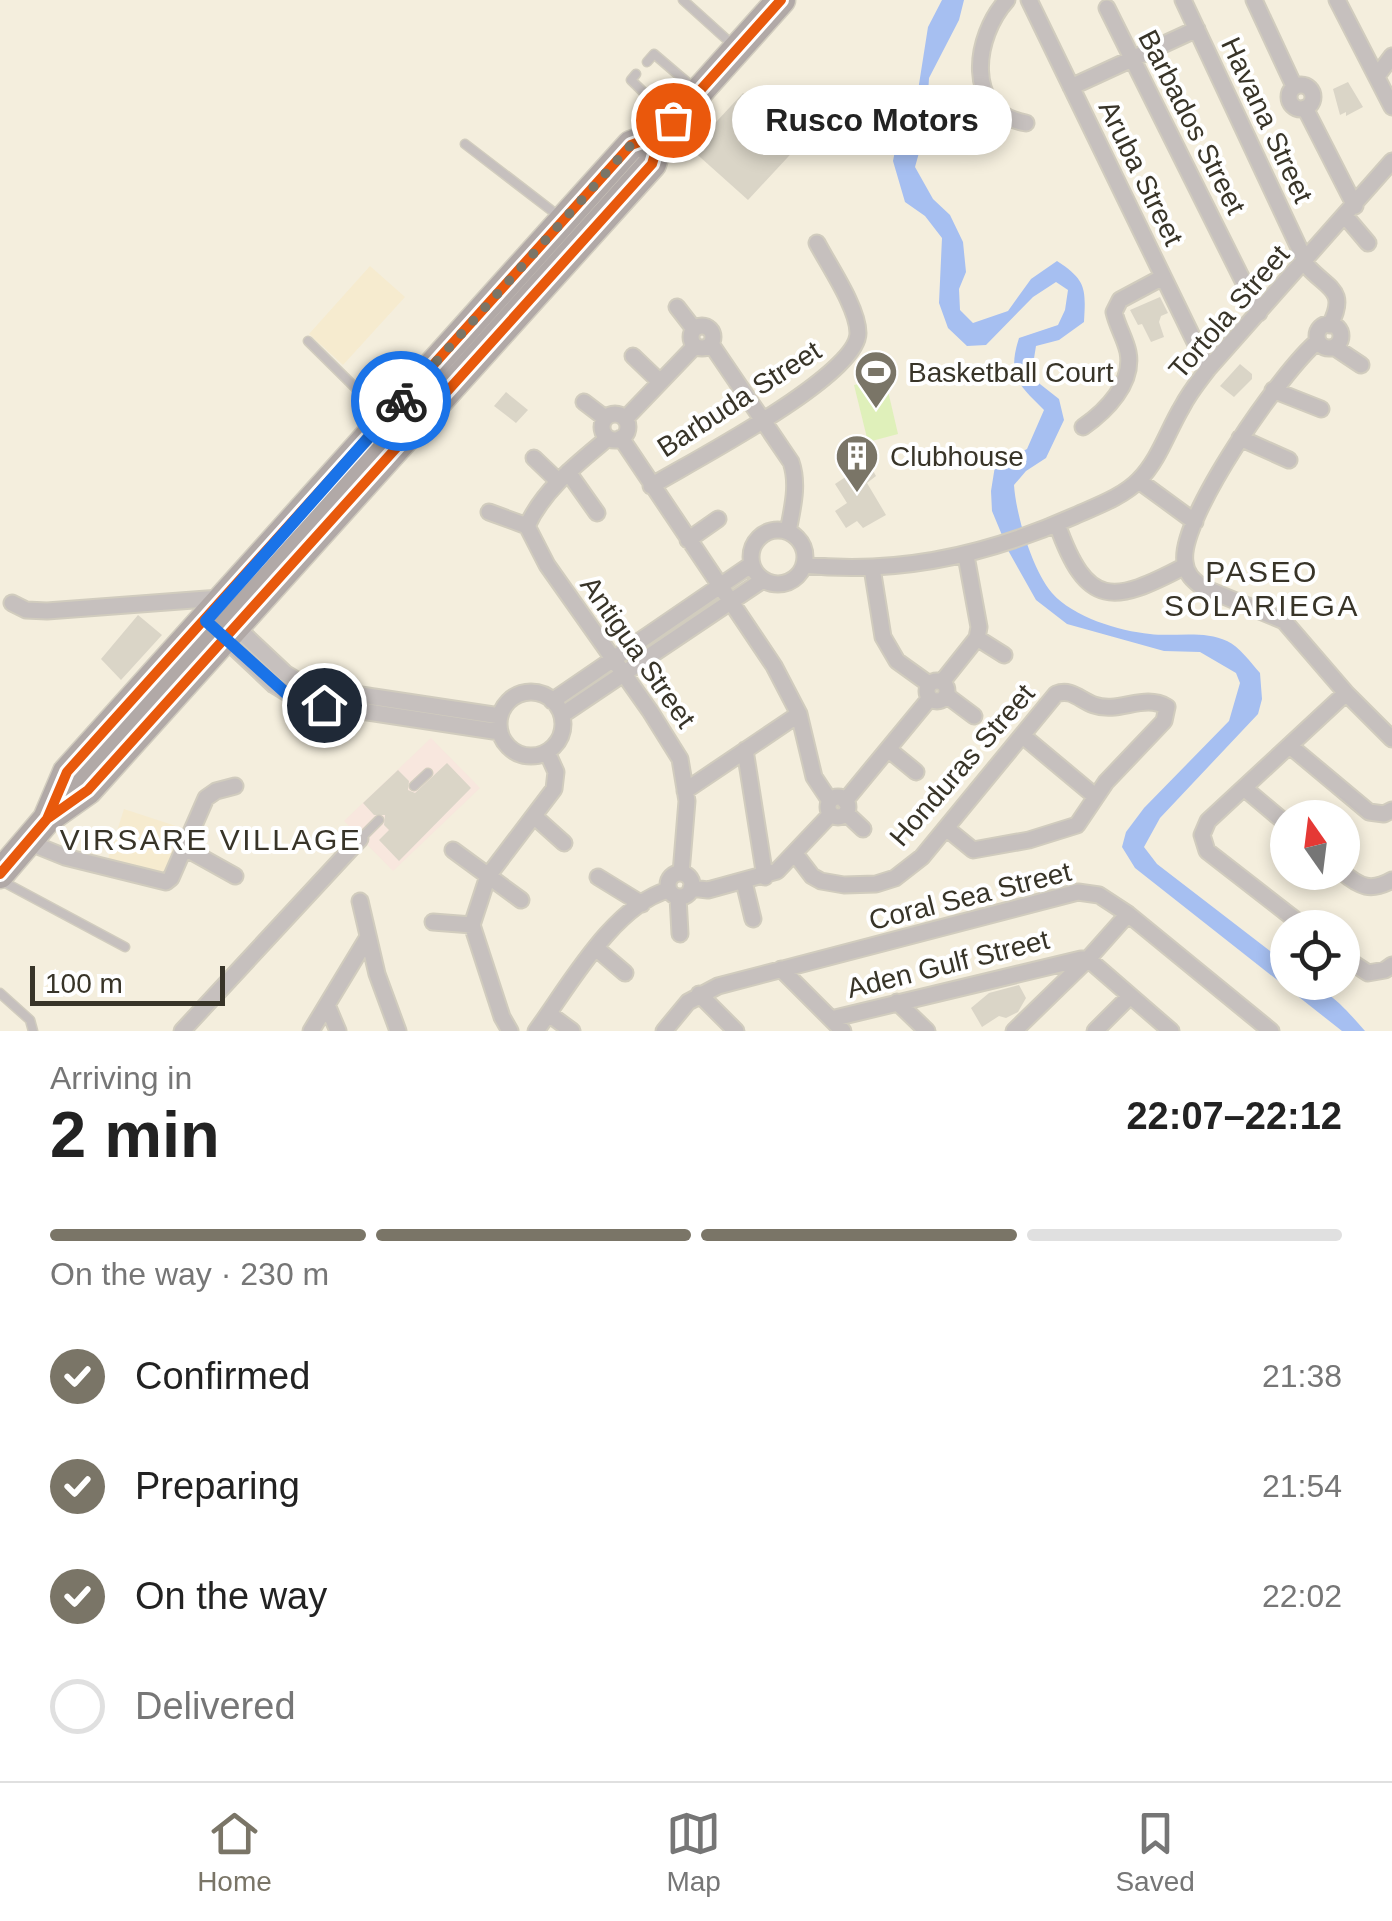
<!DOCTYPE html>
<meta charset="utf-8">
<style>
:root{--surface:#fff;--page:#f6f6f6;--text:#222;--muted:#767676;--line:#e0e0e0;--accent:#7a7567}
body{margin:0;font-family:Arial,sans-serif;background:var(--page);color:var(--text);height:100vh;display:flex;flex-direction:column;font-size:38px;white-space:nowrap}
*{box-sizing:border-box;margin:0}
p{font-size:32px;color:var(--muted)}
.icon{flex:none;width:55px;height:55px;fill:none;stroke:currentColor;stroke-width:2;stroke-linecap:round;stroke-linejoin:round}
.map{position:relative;height:1031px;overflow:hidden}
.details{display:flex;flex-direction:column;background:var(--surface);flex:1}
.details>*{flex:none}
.needle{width:65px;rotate:346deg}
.buttons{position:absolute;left:1270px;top:800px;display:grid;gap:20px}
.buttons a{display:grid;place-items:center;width:90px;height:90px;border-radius:50%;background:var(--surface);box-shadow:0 5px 15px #0003;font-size:50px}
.scale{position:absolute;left:30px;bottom:25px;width:195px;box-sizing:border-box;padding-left:10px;border:5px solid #383428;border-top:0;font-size:28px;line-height:35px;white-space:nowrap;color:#383428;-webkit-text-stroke:8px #fff;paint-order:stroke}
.pin{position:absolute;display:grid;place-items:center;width:85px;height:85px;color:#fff;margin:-42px;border:5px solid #fff;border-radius:50%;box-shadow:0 2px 10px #0007}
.courier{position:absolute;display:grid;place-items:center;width:100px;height:100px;margin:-50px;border:8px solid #1a73e8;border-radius:50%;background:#fff;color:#222;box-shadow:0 2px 12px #0007}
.bubble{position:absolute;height:70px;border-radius:35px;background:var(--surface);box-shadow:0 5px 15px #0003;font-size:32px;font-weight:700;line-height:70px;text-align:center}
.overview em{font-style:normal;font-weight:700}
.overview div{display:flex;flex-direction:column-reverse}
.overview{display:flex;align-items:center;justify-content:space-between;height:170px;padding:0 50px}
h1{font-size:65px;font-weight:700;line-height:75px}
.bar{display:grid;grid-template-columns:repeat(4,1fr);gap:15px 10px;align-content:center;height:120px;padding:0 50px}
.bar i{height:12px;border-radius:8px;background:var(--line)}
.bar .selected{background:var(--accent)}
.bar p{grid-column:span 4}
ol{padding:0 50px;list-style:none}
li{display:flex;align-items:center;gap:30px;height:110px}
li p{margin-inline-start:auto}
li .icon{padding:10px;border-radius:50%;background:var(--accent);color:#fff;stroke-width:4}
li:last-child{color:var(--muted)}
li i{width:55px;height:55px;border:5px solid var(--line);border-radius:50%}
.dock{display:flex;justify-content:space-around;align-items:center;height:140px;border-top:2px solid var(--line);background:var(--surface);font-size:28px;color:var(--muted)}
.dock a{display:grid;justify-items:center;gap:5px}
.dock .selected{color:var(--accent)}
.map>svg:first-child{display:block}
.built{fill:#f6ebcf}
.education{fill:#f8e7de}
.green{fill:#dff0ba}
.water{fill:#a6bff1}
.building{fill:#dad5c7}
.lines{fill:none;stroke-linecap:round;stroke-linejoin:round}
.lane-casing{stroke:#d1ccbe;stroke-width:11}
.street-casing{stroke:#d1ccbe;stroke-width:19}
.highway-casing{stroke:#d1ccbe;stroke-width:31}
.lane{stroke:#c6c0be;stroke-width:8}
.street{stroke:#c6c0be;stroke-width:15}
.highway{stroke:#b1a9a7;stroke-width:28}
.cycleway-casing{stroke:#fff;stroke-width:16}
.cycleway{stroke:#e8590c;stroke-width:10}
.done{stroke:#7a7567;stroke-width:10;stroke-dasharray:0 18}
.route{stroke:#1a73e8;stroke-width:12}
.labels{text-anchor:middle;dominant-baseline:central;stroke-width:8;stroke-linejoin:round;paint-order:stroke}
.street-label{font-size:28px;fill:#383428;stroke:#fff}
.poi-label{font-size:28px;fill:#383428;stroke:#fff;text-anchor:start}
.neighbourhood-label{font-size:30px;letter-spacing:2.5px;fill:#383428;stroke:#fff}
</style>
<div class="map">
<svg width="1392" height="1031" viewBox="0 0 1392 1031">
<rect width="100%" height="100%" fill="#f4eedd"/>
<!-- built -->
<path class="built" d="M 370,266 L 405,297 L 343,365 L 309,334 Z
M 124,809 L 188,830 L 167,878 L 107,862 Z"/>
<!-- education -->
<path class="education" d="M 431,738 L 480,788 L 393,871 L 344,821 Z"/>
<!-- green -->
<path class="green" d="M 885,378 L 898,434 L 868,442 L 854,385 Z"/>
<!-- water -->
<path class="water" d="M 942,0 L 964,0 L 959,20 L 929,78 L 926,128 L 915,167 L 933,199 L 950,215 L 963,242 L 966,272 L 959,289 L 960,310 L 973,323 L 1008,311 L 1031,279 L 1057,261 C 1086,280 1086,288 1084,322 L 1059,340 L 1036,346 L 1031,377 L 1059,399 L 1064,420 L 1046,458 L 1026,471 L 1014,485 C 1016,515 1032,569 1052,593 C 1073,617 1119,631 1150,634 C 1174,637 1204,630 1227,641 C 1239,646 1251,663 1260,673 L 1262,699 L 1258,714 L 1160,818 L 1144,847 L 1157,864 L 1287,964 L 1288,982 C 1325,983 1341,1004 1365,1031 L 1342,1031 L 1135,868 L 1122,847 L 1126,832 L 1144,808 L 1229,721 L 1240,683 L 1236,673 L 1200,652 L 1164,651 L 1067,624 L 1036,600 L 1009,552 L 992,511 L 991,491 L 995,466 L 1027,449 L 1044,410 C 1018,384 1007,376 1019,338 L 1058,325 L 1065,310 L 1068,290 L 1056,282 L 1033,297 L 986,345 L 967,346 L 948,328 L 939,303 L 942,238 L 925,216 L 905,202 L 893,161 L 898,135 L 917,97 L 928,27 Z"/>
<!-- building -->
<path class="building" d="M 1348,82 L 1363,107 L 1346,116 L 1346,112 L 1340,115 L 1333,89 Z
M 743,93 L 800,144 L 748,200 L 691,149 Z
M 1160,297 L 1168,313 L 1161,316 L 1159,322 L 1164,337 L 1151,342 L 1142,324 L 1138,325 L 1130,310 Z
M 1240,364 L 1252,374 L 1252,379 L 1234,397 L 1220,386 Z
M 506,392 L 528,410 L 516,423 L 494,406 Z
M 868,462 L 876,476 L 867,483 L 886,515 L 863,528 L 857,521 L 846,528 L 835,511 L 847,503 L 835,484 Z
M 138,615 L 162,635 L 121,680 L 101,659 Z
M 447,763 L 471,788 L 399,861 L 379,840 L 389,830 L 384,825 L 385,815 L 374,815 L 363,803 L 398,770 L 409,781 L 408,790 L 415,793 Z
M 1019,985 L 1026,998 L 1018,1012 L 1006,1018 L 999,1016 L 982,1027 L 971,1008 L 989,993 Z"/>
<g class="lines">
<!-- lane casing -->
<g class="lane-casing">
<path id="lane" d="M 683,0 L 734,46
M 647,62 L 654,54 L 695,89
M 636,74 L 631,80 L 669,117
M 465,144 L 560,217
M 308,341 L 383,415
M 414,786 L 428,773
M 361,838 L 379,820
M 0,880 L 125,947
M 0,993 L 30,1020 L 33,1031"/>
</g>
<!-- street casing -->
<g class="street-casing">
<path id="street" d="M 1007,0 C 974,36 963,112 1026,123
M 1029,0 L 1208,369
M 1183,0 L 1308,267 C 1328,289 1348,290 1330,325
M 1254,0 L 1294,86
M 1337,0 L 1392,107
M 1107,8 L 1259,313
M 1377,76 L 1392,56
M1289 97a12 12 0 1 1 24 0a12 12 0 1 1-24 0Z
M 1071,87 L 1197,29
M 1305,108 L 1355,206
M 1346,217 L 1368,243
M 677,307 L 694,329
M1317 336a12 12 0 1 1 24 0a12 12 0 1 1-24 0Z
M691 337a11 11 0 1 1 22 0a11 11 0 1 1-22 0Z
M 1318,341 C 1283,369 1178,519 1185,562 C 1186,574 1193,580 1202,587 L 1284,621 L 1346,693 L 1392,739
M 711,344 L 791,462 C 799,485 792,509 788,532
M 1334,347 L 1361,365
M 633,356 L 660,382
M 1273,390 L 1321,409
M 584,402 L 605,418
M602 427a13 13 0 1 1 26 0a13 13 0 1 1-26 0Z
M 625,419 L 695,346
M 1083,427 C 1106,411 1134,383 1128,352 C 1125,338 1117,326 1114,312 L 1120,300 L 1163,277
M 621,438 L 774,666 L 799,714 L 814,777 L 830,801
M 1240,438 L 1289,460
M 534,458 L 558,481
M 568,472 L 597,513
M 1139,481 L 1195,522
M 651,486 C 689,463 858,376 858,333 C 858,308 829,266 817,243
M 489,512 L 527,526
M 1057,524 C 1087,609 1113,604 1185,566
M 527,526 L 547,565 L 650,711 L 680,759 L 687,801 L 681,873
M 527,526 C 544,489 577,464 608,438
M751 557a27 27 0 1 1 54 0a27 27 0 1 1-54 0Z
M 688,540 L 718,519
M 804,565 C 898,575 987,555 1072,517 C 1094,507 1123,497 1139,480 C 1159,460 1168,430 1182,407 C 1189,393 1199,381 1208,369 L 1392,161
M 872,568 L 883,637 L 897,661 L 929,684
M 12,603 L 26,610 L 47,611 L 220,598
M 231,622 L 285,673 L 308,687 L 500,716
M 221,635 L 274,685 L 302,702 L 500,732
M 977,638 L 1004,655
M927 691a10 10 0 1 1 20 0a10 10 0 1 1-20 0Z
M 942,682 L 977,638 L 979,627 L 966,556
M499 724a32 32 0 1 1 64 0a32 32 0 1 1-64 0Z
M 946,695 L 974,716
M 552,701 L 752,564
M 562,715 L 763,580
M 1023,736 L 1096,797
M 1290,746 L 1369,812 L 1384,814 L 1392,810
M 888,749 L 916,772
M 745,750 L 765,877
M 1244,788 L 1288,825
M 685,791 L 799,714
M828 807a10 10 0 1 1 20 0a10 10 0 1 1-20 0Z
M 845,801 L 930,698
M 846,813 L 863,829
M 535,817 L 564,843
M 28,842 L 65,857 L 166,882 L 171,878 L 206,798 L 216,791 L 235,786
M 183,847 L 235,876
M 453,850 L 521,900
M 796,855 L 812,876 L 821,881 L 844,885 L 876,884 L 895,878 L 922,857 L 1056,694 C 1071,688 1080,700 1094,705 C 1119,714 1144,693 1167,707 L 1164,721 L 1106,782 L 1077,825 L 1029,840 L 973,850 L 946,828
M 1342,872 C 1360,887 1371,892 1392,880
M668 885a12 12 0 1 1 24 0a12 12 0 1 1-24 0Z
M 598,877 L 642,904
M 744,882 L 753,919
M 691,888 L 708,890 L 777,871 L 831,814
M 678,897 L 680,934
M 360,901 L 377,974 L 398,1031
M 433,922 L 472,925
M 1306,928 L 1207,851 L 1202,835 L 1208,821 L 1346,693
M 597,949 L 625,973
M 1342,956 L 1368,973 L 1385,970 L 1392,965
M 781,969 L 843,1031
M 699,994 L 736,1031
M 897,1002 L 927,1031
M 327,1005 L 338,1031
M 549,1014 L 572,1031
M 831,1019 L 1081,959 L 1088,959 L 1171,1031
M 182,1031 L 360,839
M 311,1031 L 368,937
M 510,1031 L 502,1017 L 472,925 L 488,876 L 554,789 L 556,772 L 547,752
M 536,1031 C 569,986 613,906 668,890
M 664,1031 L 688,1002 L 718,986 L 1078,892 L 1099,895 L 1128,914 L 1271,1031
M 1014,1031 L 1088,959 L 1128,914
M 1095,1031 L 1130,996"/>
</g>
<!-- highway casing -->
<g class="highway-casing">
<path id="highway" d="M 47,819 L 88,790 L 652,164 L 661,134 L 781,0
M 0,874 L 47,819 L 67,772 L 631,145 L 661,134"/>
</g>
<!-- lane -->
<use href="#lane" class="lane"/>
<!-- street -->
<use href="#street" class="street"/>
<!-- highway -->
<use href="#highway" class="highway"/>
<!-- cycleway casing -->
<g class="cycleway-casing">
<path id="cycleway" d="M 47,819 L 88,790 L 652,164 L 661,134 L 781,0
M 0,874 L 47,819 L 67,772 L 631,145 L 661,134"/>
</g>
<!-- cycleway -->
<use href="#cycleway" class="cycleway"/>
</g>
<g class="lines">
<!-- done -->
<path class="done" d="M 401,401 L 631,145 L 661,134 L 673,120"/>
<!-- route -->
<path class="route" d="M 324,705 L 302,702 L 288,695 L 206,621 L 401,401"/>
</g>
<!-- icons -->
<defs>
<g id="stadium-pin" transform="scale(2.25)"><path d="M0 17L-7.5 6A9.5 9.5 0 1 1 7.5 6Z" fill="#7a7567" stroke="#fff"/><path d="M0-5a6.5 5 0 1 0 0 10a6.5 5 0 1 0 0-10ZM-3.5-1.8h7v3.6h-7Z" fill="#fff"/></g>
<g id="building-pin" transform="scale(2.25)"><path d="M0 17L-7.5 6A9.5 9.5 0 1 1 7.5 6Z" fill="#7a7567" stroke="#fff"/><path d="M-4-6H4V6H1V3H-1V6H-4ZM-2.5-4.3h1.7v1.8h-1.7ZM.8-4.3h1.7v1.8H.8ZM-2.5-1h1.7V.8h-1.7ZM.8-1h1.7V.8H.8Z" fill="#fff"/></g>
</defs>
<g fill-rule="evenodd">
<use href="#stadium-pin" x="876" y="372"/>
<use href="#building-pin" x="857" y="456"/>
</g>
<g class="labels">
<!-- street labels -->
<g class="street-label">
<text transform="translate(1267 120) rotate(65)">Havana Street</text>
<text transform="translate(1192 122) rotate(63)">Barbados Street</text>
<text transform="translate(1141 173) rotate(64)">Aruba Street</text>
<text transform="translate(1229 312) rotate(-49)">Tortola Street</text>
<text transform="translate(739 399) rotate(-33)">Barbuda Street</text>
<text transform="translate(638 652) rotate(55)">Antigua Street</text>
<text transform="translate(962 765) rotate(-49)">Honduras Street</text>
<text transform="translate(970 896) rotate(-14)">Coral Sea Street</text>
<text transform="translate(948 964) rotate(-14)">Aden Gulf Street</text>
</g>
<!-- poi labels -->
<g class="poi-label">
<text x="908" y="372">Basketball Court</text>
<text x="890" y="456">Clubhouse</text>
</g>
<!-- neighbourhood labels -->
<g class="neighbourhood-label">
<text x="1262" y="571">PASEO<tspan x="1262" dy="34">SOLARIEGA</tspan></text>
<text x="211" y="839">VIRSARE VILLAGE</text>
</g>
</g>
</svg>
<div class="buttons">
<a><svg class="needle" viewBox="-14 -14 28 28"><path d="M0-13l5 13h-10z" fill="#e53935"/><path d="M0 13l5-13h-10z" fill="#767676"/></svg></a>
<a><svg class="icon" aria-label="locate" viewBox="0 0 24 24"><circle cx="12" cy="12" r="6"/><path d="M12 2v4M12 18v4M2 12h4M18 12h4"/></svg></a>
</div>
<div class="scale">100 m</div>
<div class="pin" style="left:673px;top:120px;background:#ea580c"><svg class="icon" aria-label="bag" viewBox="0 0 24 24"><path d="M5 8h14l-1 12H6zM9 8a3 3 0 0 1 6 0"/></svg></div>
<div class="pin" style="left:324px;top:705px;background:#1f2937"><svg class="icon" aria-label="home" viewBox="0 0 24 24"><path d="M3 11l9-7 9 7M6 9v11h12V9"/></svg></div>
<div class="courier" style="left:401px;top:401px"><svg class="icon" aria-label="bike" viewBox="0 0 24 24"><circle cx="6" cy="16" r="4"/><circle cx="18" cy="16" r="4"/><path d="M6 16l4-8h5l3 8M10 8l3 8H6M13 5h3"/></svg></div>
<div class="bubble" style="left:732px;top:85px;width:280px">Rusco Motors</div>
</div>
<section class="details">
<div class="overview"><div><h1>2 min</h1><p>Arriving in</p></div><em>22:07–22:12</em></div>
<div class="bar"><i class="selected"></i><i class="selected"></i><i class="selected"></i><i></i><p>On the way · 230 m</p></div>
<ol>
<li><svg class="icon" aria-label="check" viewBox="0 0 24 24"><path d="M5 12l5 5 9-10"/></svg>Confirmed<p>21:38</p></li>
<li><svg class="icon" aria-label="check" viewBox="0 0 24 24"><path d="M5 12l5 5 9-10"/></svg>Preparing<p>21:54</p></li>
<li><svg class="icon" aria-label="check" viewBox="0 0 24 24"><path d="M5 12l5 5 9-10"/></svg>On the way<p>22:02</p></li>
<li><i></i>Delivered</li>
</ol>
</section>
<nav class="dock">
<a class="selected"><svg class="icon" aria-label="home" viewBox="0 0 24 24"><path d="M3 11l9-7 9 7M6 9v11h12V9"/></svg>Home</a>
<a><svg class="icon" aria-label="map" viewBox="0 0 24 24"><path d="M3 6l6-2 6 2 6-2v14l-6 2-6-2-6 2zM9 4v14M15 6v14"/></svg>Map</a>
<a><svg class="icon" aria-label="saved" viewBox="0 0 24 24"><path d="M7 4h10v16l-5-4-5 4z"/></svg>Saved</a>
</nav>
